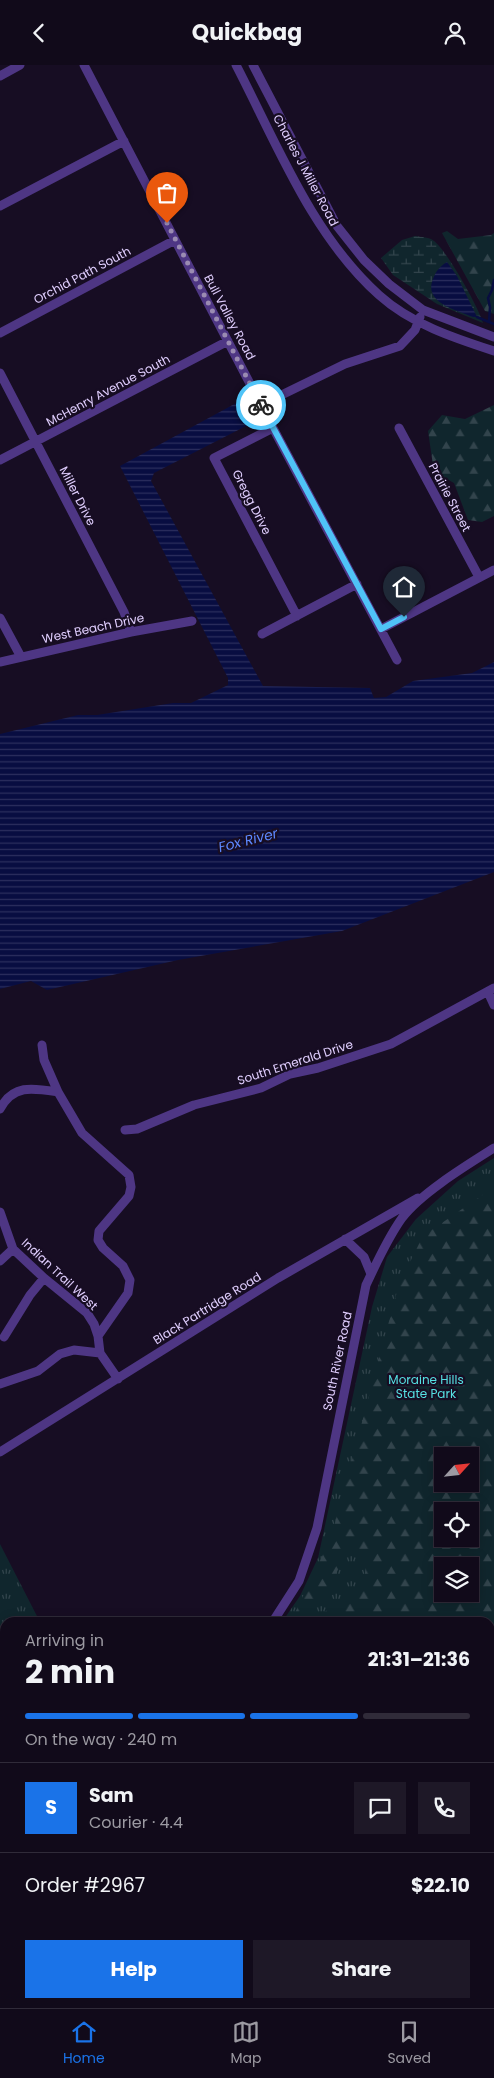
<!DOCTYPE html>
<meta charset="utf-8">
<style>
:root{--surface:#110a1a;--page:#1e1827;--text:#f1f3f6;--muted:#9c9aa2;--line:#302b39;--accent:#1a73e8}
body{margin:0;font-family:Poppins,sans-serif;background:var(--page);color:var(--text);height:100vh;display:flex;flex-direction:column;font-size:19px;white-space:nowrap}
*{box-sizing:border-box;margin:0}
p{font-size:16px;color:var(--muted)}
.icon{flex:none;width:28px;height:28px;fill:none;stroke:currentColor;stroke-width:2;stroke-linecap:round;stroke-linejoin:round}
.map{position:relative;flex:1;overflow:hidden}
.side{position:absolute;left:0px;top:1552px;width:495px;height:391px;display:flex;flex-direction:column;background:var(--surface);border-radius:15px 15px 0 0;box-shadow:0 2px 12px #0003,0 0 0 1px var(--line)}
.side>*{flex:none}
.needle{width:32px;rotate:63deg}
.controls{position:absolute;left:434px;top:1382px;display:grid;gap:10px}
.controls a{display:grid;place-items:center;width:45px;height:45px;border-radius:0px;background:var(--surface);box-shadow:0 2px 12px #0003,0 0 0 1px var(--line);font-size:25px}
.pin{position:absolute;display:grid;place-items:center;width:42px;height:42px;color:#fff;margin:-51px -21px;border-radius:50% 50% 50% 0;rotate:-45deg;box-shadow:0 0 5px #0007}
.pin .icon{rotate:45deg}
.courier{position:absolute;display:grid;place-items:center;width:50px;height:50px;margin:-25px;border:4px solid #4fc3f7;border-radius:50%;background:#fff;color:#222;box-shadow:0 1px 6px #0007}
.summary em{font-style:normal;font-weight:700}
.summary div{display:flex;flex-direction:column-reverse}
.summary{display:flex;align-items:center;justify-content:space-between;height:85px;padding:0 25px}
h1{font-size:32px;font-weight:700;line-height:38px}
.bar{display:grid;grid-template-columns:repeat(4,1fr);gap:8px 5px;align-content:center;height:60px;padding:0 25px}
.bar i{height:6px;border-radius:4px;background:var(--line)}
.bar .current{background:var(--accent)}
.bar p{grid-column:span 4}
.line{display:flex;align-items:center;gap:12px;padding:0 25px;border-top:1px solid var(--line)}
.line div{flex:1}
.round{display:grid;place-items:center;flex:none;width:52px;height:52px;border-radius:0px;background:var(--page)}
.button{display:flex;gap:10px;margin-top:auto;padding:10px 25px}
.button a{flex:1;height:58px;border-radius:0px;background:var(--accent);color:#fff;font-size:20px;font-weight:700;line-height:58px;text-align:center}
.button a+a{background:var(--page);color:var(--text)}
header{display:flex;justify-content:space-between;align-items:center;height:65px;padding:0 25px;background:var(--surface);font-size:22px;font-weight:700}
.tabs{display:flex;justify-content:space-around;align-items:center;height:70px;border-top:1px solid var(--line);background:var(--surface);font-size:14px;color:var(--muted)}
.tabs a{display:grid;justify-items:center;gap:2px}
.tabs .current{color:var(--accent)}
.map>svg:first-child{display:block}
.grass{fill:url(#grass-tufts);fill-rule:evenodd}
.forest{fill:url(#forest-firs);fill-rule:evenodd}
.wetland{fill:url(#wetland-marsh)}
.water{fill:url(#water-rules)}
.lines{fill:none;stroke-linecap:round;stroke-linejoin:round}
.stream{stroke:#080d41;stroke-width:2.5}
.minor{stroke:#4e3684;stroke-width:9}
.done{stroke:#9a8bb2;stroke-width:5;stroke-dasharray:0 9}
.route{stroke:#4fc3f7;stroke-width:6}
.labels{text-anchor:middle;dominant-baseline:central;stroke-width:4.5;stroke-linejoin:round;paint-order:stroke}
.street-label{font-size:12px;fill:#e1cfff;stroke:#170d23}
.park-label{font-size:12px;fill:#56e0e3;stroke:#170d23}
.water-label{font-size:14px;font-style:italic;fill:#5d88ff;stroke:#170d23}
</style>
<header><svg class="icon" aria-label="back" viewBox="0 0 24 24"><path d="M15 5l-7 7 7 7"/></svg>Quickbag<svg class="icon" aria-label="person" viewBox="0 0 24 24"><circle cx="12" cy="8" r="4"/><path d="M4 21q1-7 8-7t8 7"/></svg></header>
<div class="map">
<svg width="494" height="1943" viewBox="0 0 494 1943">
<defs>
<pattern id="grass-tufts" width="24" height="20" patternUnits="userSpaceOnUse" patternTransform="scale(1.25)"><rect width="24" height="20" fill="#10262d"/><path d="M3 7l-1-3M5 7V3M7 7l1-3M15 17l-1-3M17 17v-4M19 17l1-3" fill="none" stroke="#32444c"/></pattern>
<pattern id="forest-firs" width="22" height="20" patternUnits="userSpaceOnUse" patternTransform="scale(1.25)"><rect width="22" height="20" fill="#10262d"/><path d="M5 1l3.5 6h-7zM16 11l3.5 6h-7z" fill="#32444c"/></pattern>
<pattern id="wetland-marsh" width="20" height="14" patternUnits="userSpaceOnUse" patternTransform="scale(1.25)"><rect width="20" height="14" fill="#10262d"/><path d="M1 5h8M5 5V1M11 12h8M15 12V8" fill="none" stroke="#32444c"/></pattern>
<pattern id="water-rules" width="6" height="5" patternUnits="userSpaceOnUse" patternTransform="scale(1.25)"><rect width="6" height="5" fill="#080d41"/><path d="M0 2.5h6" fill="none" stroke="#2c2f5e"/></pattern>
</defs>
<rect width="100%" height="100%" fill="#170d23"/>
<!-- grass -->
<path class="grass" d="M 494,1093 L 494,1943 L 0,1943 L 0,1479 L 40,1557 L 5,1558 L 5,1939 L 490,1939 L 490,1558 L 282,1557 L 300,1531 L 318,1493 L 372,1242 L 387,1192 L 416,1154 L 458,1116 ZM 442,1391 L 470,1391 L 470,1419 L 442,1419 ZM 442,1446 L 470,1446 L 470,1474 L 442,1474 ZM 442,1501 L 470,1501 L 470,1529 L 442,1529 Z"/>
<!-- forest -->
<path class="forest" d="M 447,166 L 458,174 L 491,170 L 494,168 L 494,249 L 485,246 L 442,168 Z
M 494,340 L 494,451 L 482,457 L 468,455 L 454,418 L 434,407 L 428,366 L 442,350 L 465,354 Z
M 494,1122 L 494,1662 L 490,1668 L 490,1558 L 312,1557 L 364,1516 L 368,1486 L 346,1489 L 324,1532 L 294,1550 L 331,1473 L 399,1219 L 423,1171 ZM 442,1391 L 470,1391 L 470,1419 L 442,1419 ZM 442,1446 L 470,1446 L 470,1474 L 442,1474 ZM 442,1501 L 470,1501 L 470,1529 L 442,1529 Z
M 490,1698 L 494,1701 L 494,1943 L 148,1943 L 145,1939 L 490,1939 Z"/>
<!-- wetland -->
<path class="wetland" d="M 415,171 C 421,172 430,172 434,176 C 447,186 478,241 483,258 L 437,239 L 393,210 L 381,193 L 402,175 Z"/>
<!-- water -->
<path class="water" d="M 447,197 L 457,211 L 477,252 L 473,252 C 457,245 423,238 433,214 C 436,206 439,202 447,197 Z
M 240,336 L 248,342 L 252,358 L 154,408 L 151,416 L 263,621 L 370,623 L 374,633 L 386,632 L 413,616 L 472,608 L 494,597 L 494,807 L 342,866 L 178,895 L 47,925 L 31,916 L 0,924 L 0,669 L 78,650 L 97,650 L 173,638 L 191,638 L 228,620 L 228,613 L 120,401 Z"/>
<g class="lines">
<!-- stream -->
<path class="stream" d="M 494,215 L 492,225 L 488,233 L 490,242 L 489,257 L 494,259
M 477,252 L 489,257"/>
<!-- minor -->
<path class="minor" d="M 84,0 L 273,363 L 397,595
M 236,0 C 277,79 312,170 379,230 C 411,259 454,273 494,286
M 253,0 L 337,161 L 364,195 L 389,219 L 423,245 L 494,272
M 0,11 L 20,0
M 0,141 L 124,76
M 0,268 L 175,175
M 0,308 L 124,547 L 131,567
M 261,340 L 345,299 L 400,281 L 415,265 L 420,252
M 273,363 L 214,393 L 297,551
M 399,363 L 479,512
M 0,395 L 228,276
M 0,553 L 21,592
M 381,564 L 494,505
M 262,569 L 357,519
M 0,597 L 131,567 L 192,556
M 488,927 L 494,940
M 42,980 L 44,995 L 58,1027 L 82,1068 L 129,1110 L 131,1122 L 129,1131 L 99,1166 L 98,1175 L 103,1183 L 123,1201 L 130,1215 L 128,1228 L 98,1271
M 0,1044 C 13,1019 33,1023 58,1027
M 125,1065 L 137,1064 L 194,1040 L 261,1023 L 290,1009 L 318,1003 L 391,979 L 494,923
M 0,1147 L 13,1184 L 44,1213 L 87,1248 L 94,1259 L 98,1271 L 100,1288 L 118,1314
M 345,1174 L 364,1192 L 371,1209
M 0,1196 L 13,1184
M 4,1272 L 30,1230 L 44,1213
M 0,1319 L 38,1306 L 60,1289 L 74,1285 L 100,1288
M 0,1387 L 278,1213 L 418,1133
M 272,1558 L 299,1516 L 317,1463 L 366,1220 C 377,1197 387,1174 402,1153 C 421,1128 467,1100 494,1083
M 89,1939 L 89,1943"/>
</g>
<g class="lines">
<!-- done -->
<path class="done" d="M 167,158 L 261,340"/>
<!-- route -->
<path class="route" d="M 261,340 L 381,564 L 404,552"/>
</g>
<g class="labels">
<!-- street labels -->
<g class="street-label">
<text transform="translate(306 105) rotate(62)">Charles J Miller Road</text>
<text transform="translate(82 210) rotate(-28)">Orchid Path South</text>
<text transform="translate(230 252) rotate(62)">Bull Valley Road</text>
<text transform="translate(108 325) rotate(-28)">McHenry Avenue South</text>
<text transform="translate(78 431) rotate(63)">Miller Drive</text>
<text transform="translate(450 432) rotate(62)">Prairie Street</text>
<text transform="translate(252 437) rotate(63)">Gregg Drive</text>
<text transform="translate(93 563) rotate(-12)">West Beach Drive</text>
<text transform="translate(295 997) rotate(-18)">South Emerald Drive</text>
<text transform="translate(60 1209) rotate(43)">Indian Trail West</text>
<text transform="translate(207 1243) rotate(-32)">Black Partridge Road</text>
<text transform="translate(337 1296) rotate(-78)">South River Road</text>
</g>
<!-- park labels -->
<g class="park-label">
<text x="426" y="1314">Moraine Hills<tspan x="426" dy="14">State Park</tspan></text>
</g>
<!-- water labels -->
<g class="water-label">
<text transform="translate(248 775) rotate(-14)">Fox River</text>
</g>
</g>
</svg>
<div class="controls">
<a><svg class="needle" viewBox="-14 -14 28 28"><path d="M0-13l5 13h-10z" fill="#e53935"/><path d="M0 13l5-13h-10z" fill="#9c9aa2"/></svg></a>
<a><svg class="icon" aria-label="locate" viewBox="0 0 24 24"><circle cx="12" cy="12" r="6"/><path d="M12 2v4M12 18v4M2 12h4M18 12h4"/></svg></a>
<a><svg class="icon" aria-label="layers" viewBox="0 0 24 24"><path d="M12 4l9 5-9 5-9-5zM3 14l9 5 9-5"/></svg></a>
</div>
<div class="pin" style="left:167px;top:158px;background:#ea580c"><svg class="icon" aria-label="bag" viewBox="0 0 24 24"><path d="M5 8h14l-1 12H6zM9 8a3 3 0 0 1 6 0"/></svg></div>
<div class="pin" style="left:404px;top:552px;background:#1f2937"><svg class="icon" aria-label="home" viewBox="0 0 24 24"><path d="M3 11l9-7 9 7M6 9v11h12V9"/></svg></div>
<div class="courier" style="left:261px;top:340px"><svg class="icon" aria-label="bike" viewBox="0 0 24 24"><circle cx="6" cy="16" r="4"/><circle cx="18" cy="16" r="4"/><path d="M6 16l4-8h5l3 8M10 8l3 8H6M13 5h3"/></svg></div>
<section class="side">
<div class="summary"><div><h1>2 min</h1><p>Arriving in</p></div><em>21:31–21:36</em></div>
<div class="bar"><i class="current"></i><i class="current"></i><i class="current"></i><i></i><p>On the way · 240 m</p></div>
<div class="line" style="height:90px"><b class="round" style="background:var(--accent);color:#fff">S</b><div><b>Sam</b><p>Courier · 4.4</p></div><a class="round"><svg class="icon" aria-label="chat" viewBox="0 0 24 24"><path d="M4 5h16v11H9l-5 4z"/></svg></a><a class="round"><svg class="icon" aria-label="phone" viewBox="0 0 24 24"><path d="M5 4h4l2 5-3 2q2 4 5 5l2-3 5 2v4C11 20 4 13 5 4z"/></svg></a></div>
<div class="line" style="height:65px"><div>Order #2967</div><b>$22.10</b></div>
<div class="button"><a>Help</a><a>Share</a></div>
</section>
</div>
<nav class="tabs">
<a class="current"><svg class="icon" aria-label="home" viewBox="0 0 24 24"><path d="M3 11l9-7 9 7M6 9v11h12V9"/></svg>Home</a>
<a><svg class="icon" aria-label="map" viewBox="0 0 24 24"><path d="M3 6l6-2 6 2 6-2v14l-6 2-6-2-6 2zM9 4v14M15 6v14"/></svg>Map</a>
<a><svg class="icon" aria-label="saved" viewBox="0 0 24 24"><path d="M7 4h10v16l-5-4-5 4z"/></svg>Saved</a>
</nav>
